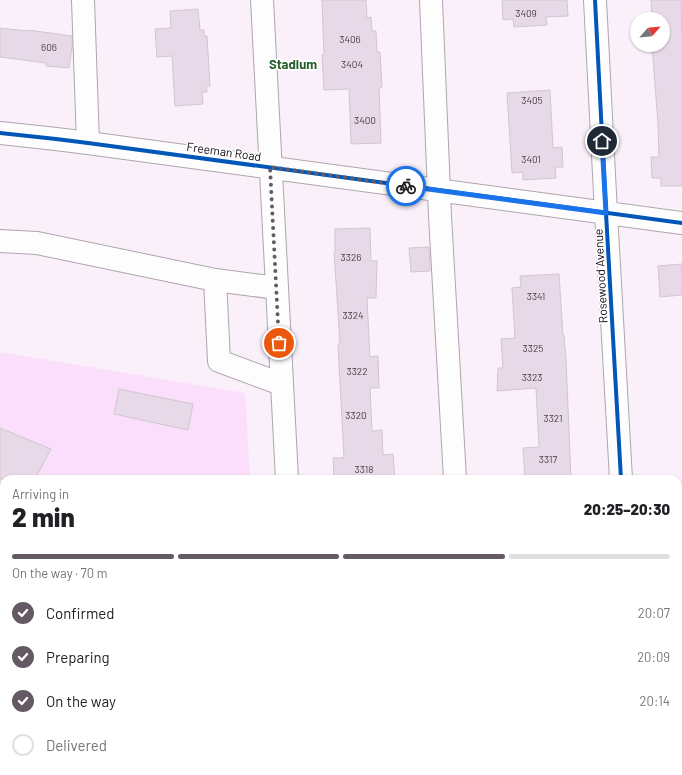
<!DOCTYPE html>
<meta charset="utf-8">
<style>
:root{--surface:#fff;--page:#f2f2f2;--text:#202124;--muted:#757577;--line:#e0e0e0;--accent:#635a64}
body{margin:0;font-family:Barlow,sans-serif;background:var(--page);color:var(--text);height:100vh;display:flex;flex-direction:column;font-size:15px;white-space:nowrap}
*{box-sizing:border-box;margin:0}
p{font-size:13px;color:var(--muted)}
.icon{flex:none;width:22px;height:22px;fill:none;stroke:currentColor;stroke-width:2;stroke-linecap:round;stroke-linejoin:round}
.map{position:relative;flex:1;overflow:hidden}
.details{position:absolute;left:0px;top:475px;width:682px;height:300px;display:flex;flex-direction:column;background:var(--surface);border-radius:12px 12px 0 0;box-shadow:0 1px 3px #0004}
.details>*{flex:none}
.needle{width:26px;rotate:63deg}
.controls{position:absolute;left:630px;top:12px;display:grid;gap:8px}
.controls a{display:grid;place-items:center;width:40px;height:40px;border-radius:50%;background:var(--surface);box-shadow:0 1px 3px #0004;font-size:20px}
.pin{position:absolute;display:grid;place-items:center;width:34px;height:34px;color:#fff;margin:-17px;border:2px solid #fff;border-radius:50%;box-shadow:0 1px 4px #0007}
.courier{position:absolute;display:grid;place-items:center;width:40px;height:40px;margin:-20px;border:3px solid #1a73e8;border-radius:50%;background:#fff;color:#222;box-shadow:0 1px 5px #0007}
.headline em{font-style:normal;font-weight:800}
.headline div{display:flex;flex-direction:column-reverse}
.headline{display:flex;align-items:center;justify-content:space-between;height:68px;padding:0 12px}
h1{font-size:26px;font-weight:800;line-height:30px}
.bar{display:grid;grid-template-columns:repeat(4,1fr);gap:6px 4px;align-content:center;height:48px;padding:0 12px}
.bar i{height:5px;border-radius:3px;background:var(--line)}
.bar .selected{background:var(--accent)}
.bar p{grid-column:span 4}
ol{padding:0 12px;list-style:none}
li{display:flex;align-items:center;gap:12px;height:44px}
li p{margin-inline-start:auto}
li .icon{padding:4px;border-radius:50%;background:var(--accent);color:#fff;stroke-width:4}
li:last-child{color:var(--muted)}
li i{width:22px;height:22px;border:2px solid var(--line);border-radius:50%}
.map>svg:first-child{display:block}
.green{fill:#fbdefb}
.building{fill:#e7d9e8;stroke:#d0c7d0}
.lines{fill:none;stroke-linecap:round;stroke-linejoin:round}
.minor-casing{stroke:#aea5ae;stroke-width:24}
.minor{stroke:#fefdfe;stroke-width:22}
.cycleway-casing{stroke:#fff;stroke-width:6}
.cycleway{stroke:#0057b8;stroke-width:4}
.done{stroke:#635a64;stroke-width:4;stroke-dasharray:0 7.2}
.route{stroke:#1a73e8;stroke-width:5}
.labels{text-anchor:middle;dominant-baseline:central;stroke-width:3.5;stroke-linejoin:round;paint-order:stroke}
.number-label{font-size:10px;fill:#473d48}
.street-label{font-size:12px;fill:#120913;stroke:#fff}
.neighbourhood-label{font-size:13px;font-weight:bold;fill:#265e2b;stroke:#fff}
</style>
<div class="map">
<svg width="682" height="775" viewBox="0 0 682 775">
<rect width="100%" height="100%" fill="#f9f0f9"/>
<!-- green -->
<path class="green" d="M 0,352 L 245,393 L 250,479 L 4,479 L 4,771 L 266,771 L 266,775 L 0,775 Z"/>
<!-- building -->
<path class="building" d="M 322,0 L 366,0 L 367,18 L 371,17 L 372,31 L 376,31 L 377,52 L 380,52 L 382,87 L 379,88 L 381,143 L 351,144 L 349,89 L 324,90 L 322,55 L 324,55 Z
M 502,0 L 567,0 L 568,16 L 546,17 L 547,25 L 514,27 L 513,19 L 503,20 Z
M 651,0 L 681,0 L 682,39 L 682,186 L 661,186 L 661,178 L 652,178 L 651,157 L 659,157 L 658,124 L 652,45 L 663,45 L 663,19 L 652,19 Z
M 198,9 L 200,30 L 204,30 L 204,36 L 207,36 L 210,86 L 206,86 L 207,92 L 202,92 L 203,104 L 175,106 L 172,56 L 157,57 L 155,29 L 171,28 L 170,11 Z
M 0,28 L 28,31 L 28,30 L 72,36 L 72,47 L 69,68 L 46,66 L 46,63 L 0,57 Z
M 550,90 L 553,148 L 562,147 L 563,167 L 555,167 L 556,178 L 523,180 L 523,172 L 512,173 L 507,93 Z
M 370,228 L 371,261 L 377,261 L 376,298 L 367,298 L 370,357 L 378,356 L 379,388 L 370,388 L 372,431 L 382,430 L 383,455 L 393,454 L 395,479 L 334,479 L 333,458 L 344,458 L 339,365 L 338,344 L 340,343 L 334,252 L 335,252 L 335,229 Z
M 429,247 L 430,271 L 411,272 L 409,248 Z
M 682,264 L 682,295 L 660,297 L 658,266 Z
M 559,274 L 563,335 L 564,335 L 566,358 L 571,479 L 525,479 L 523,448 L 539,447 L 536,388 L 497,391 L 498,368 L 503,368 L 501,339 L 515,338 L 512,288 L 521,287 L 520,276 Z
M 119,389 L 193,404 L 188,430 L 114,414 Z
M 0,428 L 51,449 L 35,479 L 0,479 Z"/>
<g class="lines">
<!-- minor casing -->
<g class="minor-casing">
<path id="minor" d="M 83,0 L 88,143
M 262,0 L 287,479
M 431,0 L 440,216 L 455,479
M 595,0 L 606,213 L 621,479
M 0,133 L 56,139 L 88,143 L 682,223
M 0,241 L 37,243 L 215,280
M 277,288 L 215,280 L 219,361 L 281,384
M 303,771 L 303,775
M 472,771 L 472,775
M 544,771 L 564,775
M 637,771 L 637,775"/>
</g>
<!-- minor -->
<use href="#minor" class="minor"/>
<!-- cycleway casing -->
<g class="cycleway-casing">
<path id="cycleway" d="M 595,0 L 606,213 L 621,479
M 0,133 L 56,139 L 88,143 L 682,223"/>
</g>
<!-- cycleway -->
<use href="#cycleway" class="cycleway"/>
</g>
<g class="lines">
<!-- done -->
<path class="done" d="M 279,343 L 270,167 L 406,186"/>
<!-- route -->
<path class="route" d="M 406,186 L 606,213 L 602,141"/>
</g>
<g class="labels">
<!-- number labels -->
<g class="number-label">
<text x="526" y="13">3409</text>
<text x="350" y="39">3406</text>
<text x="49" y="47">606</text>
<text x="352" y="64">3404</text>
<text x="532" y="100">3405</text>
<text x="365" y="120">3400</text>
<text x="531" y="159">3401</text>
<text x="351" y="257">3326</text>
<text x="536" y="296">3341</text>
<text x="353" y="315">3324</text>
<text x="533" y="348">3325</text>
<text x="357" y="371">3322</text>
<text x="532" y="377">3323</text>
<text x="356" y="415">3320</text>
<text x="553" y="418">3321</text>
<text x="548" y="459">3317</text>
<text x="364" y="469">3318</text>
</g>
<!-- street labels -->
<g class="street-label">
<text transform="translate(224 151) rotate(8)">Freeman Road</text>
<text transform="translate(600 276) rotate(-93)">Rosewood Avenue</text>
</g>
<!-- neighbourhood labels -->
<g class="neighbourhood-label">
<text x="293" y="64">Stadium</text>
</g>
</g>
</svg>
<div class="controls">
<a><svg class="needle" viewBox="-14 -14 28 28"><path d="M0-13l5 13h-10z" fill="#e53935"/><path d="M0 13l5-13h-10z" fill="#757577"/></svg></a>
</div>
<div class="pin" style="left:279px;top:343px;background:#ea580c"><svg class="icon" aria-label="bag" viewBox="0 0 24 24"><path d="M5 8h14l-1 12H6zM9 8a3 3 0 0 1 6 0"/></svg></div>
<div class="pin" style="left:602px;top:141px;background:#1f2937"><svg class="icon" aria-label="home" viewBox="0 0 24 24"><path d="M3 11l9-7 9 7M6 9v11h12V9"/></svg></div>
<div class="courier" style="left:406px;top:186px"><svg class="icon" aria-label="bike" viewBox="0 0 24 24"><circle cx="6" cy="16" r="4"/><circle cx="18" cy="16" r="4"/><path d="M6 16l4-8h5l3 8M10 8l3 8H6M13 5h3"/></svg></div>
<section class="details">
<div class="headline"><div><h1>2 min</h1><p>Arriving in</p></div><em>20:25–20:30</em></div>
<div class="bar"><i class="selected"></i><i class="selected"></i><i class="selected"></i><i></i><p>On the way · 70 m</p></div>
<ol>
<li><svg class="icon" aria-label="check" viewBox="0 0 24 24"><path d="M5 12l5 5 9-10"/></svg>Confirmed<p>20:07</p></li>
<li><svg class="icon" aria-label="check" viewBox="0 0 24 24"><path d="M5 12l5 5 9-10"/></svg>Preparing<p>20:09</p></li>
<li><svg class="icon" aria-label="check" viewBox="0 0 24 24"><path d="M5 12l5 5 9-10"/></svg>On the way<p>20:14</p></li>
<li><i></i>Delivered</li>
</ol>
</section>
</div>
